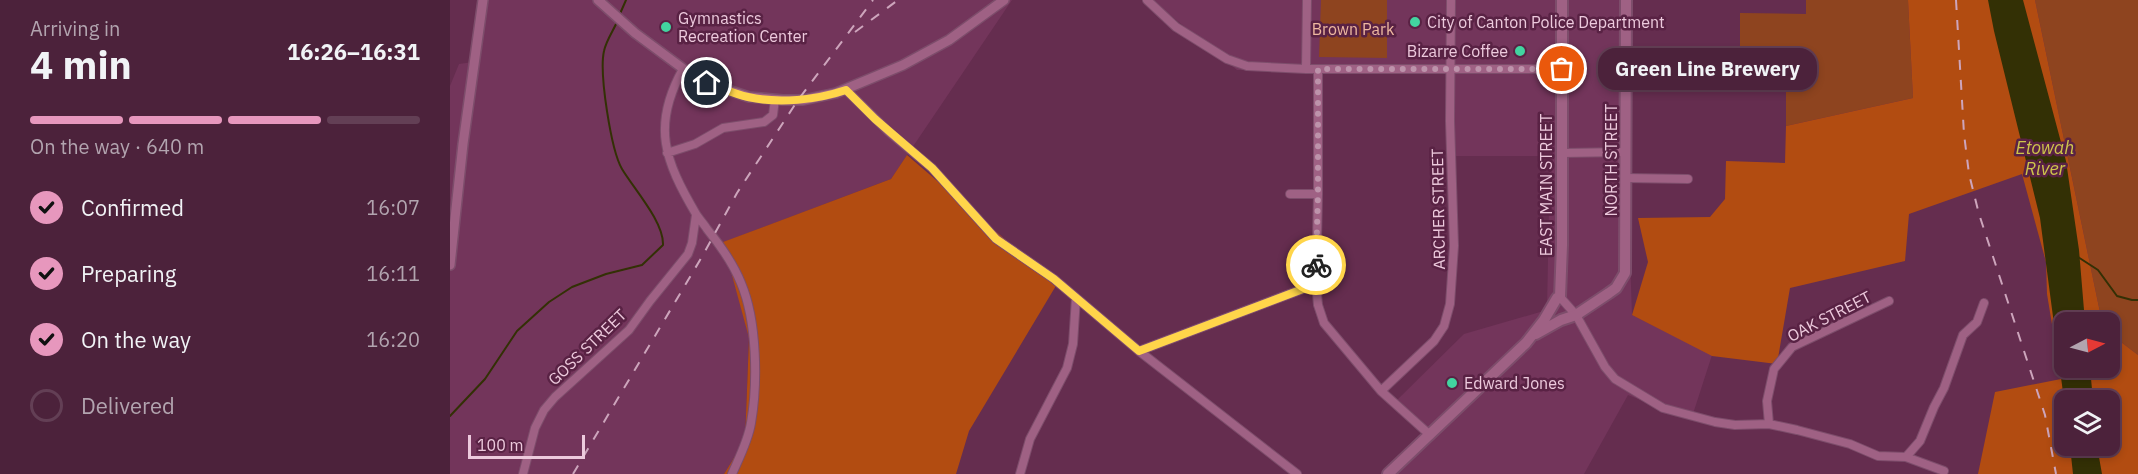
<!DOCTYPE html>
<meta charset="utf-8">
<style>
:root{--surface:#4c223b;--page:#562f46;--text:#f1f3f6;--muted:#b2a4af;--line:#633f55;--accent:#e797bd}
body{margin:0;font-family:"IBM Plex Sans",sans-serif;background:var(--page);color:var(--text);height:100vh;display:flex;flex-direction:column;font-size:22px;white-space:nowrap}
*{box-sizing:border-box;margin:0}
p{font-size:20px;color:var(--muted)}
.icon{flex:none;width:33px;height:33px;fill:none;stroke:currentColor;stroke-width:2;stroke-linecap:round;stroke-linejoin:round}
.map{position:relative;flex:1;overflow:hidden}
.panel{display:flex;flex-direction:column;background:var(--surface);width:450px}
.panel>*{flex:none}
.needle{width:39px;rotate:84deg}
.fabs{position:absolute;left:1604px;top:312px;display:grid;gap:12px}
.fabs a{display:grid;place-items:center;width:66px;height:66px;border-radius:12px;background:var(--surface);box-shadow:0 3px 9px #0003,0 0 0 2px var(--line);font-size:30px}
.scale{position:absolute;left:18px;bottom:15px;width:117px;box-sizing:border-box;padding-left:6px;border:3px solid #edcadd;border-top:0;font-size:16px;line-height:21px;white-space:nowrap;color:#edcadd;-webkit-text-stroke:4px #592244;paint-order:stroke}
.pin{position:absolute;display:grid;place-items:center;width:51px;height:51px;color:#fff;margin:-26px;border:3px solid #fff;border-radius:50%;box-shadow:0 2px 6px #0007}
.courier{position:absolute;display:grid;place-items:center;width:60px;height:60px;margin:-30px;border:4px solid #ffd54a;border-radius:50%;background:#fff;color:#222;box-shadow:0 2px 8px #0007}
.bubble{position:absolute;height:42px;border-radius:18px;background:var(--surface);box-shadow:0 3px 9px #0003,0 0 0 2px var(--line);font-size:20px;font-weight:800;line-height:42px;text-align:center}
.head em{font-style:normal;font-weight:800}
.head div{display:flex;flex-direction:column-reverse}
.head{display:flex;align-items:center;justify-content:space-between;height:102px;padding:0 30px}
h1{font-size:39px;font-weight:800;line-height:45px}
.bar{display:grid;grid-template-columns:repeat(4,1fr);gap:9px 6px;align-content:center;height:72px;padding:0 30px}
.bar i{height:8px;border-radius:4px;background:var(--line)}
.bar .current{background:var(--accent)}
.bar p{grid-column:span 4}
ol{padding:0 30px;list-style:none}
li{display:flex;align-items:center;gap:18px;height:66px}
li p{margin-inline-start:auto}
li .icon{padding:6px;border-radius:50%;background:var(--accent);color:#111;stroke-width:4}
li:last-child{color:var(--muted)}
li i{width:33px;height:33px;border:3px solid var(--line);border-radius:50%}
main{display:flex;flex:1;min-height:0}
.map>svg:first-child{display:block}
.built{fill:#73355b}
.green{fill:#8e441f}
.forest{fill:#b24c11;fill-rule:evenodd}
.water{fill:#333005}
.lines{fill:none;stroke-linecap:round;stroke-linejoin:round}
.stream{stroke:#333005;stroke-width:2}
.minor-casing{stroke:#7d4d6b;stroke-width:10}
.tertiary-casing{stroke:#7d4d6b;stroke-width:12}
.secondary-casing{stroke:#7d4d6b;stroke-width:14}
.minor{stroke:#9f6184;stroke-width:8}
.tertiary{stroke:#9f6184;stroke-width:9}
.secondary{stroke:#9f6184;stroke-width:10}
.rail{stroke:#cda5bc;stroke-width:2;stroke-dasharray:10 10;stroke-linecap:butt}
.done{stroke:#bd93ab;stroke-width:6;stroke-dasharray:0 10.8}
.route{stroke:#ffd54a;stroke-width:8}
.poi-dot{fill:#42d4a0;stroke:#592244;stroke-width:2}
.labels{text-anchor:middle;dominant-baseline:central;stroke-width:5;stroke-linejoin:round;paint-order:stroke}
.poi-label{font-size:16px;fill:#edcadd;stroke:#592244;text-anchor:start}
.park-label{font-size:16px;fill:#eeb8a0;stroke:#592244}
.street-label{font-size:16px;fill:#edcadd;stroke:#592244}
.water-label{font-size:18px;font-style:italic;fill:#cec54b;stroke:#592244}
</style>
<main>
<section class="panel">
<div class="head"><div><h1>4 min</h1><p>Arriving in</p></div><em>16:26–16:31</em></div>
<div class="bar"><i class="current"></i><i class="current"></i><i class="current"></i><i></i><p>On the way · 640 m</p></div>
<ol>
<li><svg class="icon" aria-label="check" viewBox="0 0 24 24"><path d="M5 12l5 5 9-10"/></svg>Confirmed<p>16:07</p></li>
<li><svg class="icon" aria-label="check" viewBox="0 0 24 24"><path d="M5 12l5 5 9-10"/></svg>Preparing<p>16:11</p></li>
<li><svg class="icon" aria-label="check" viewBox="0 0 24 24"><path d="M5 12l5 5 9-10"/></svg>On the way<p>16:20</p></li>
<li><i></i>Delivered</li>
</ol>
</section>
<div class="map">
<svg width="1688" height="474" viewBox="0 0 1688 474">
<rect width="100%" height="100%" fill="#652d4f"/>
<!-- built -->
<path class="built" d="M 32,0 L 562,0 L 441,179 L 274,242 L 299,337 L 295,440 L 274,474 L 0,474 L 0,86 L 9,64 L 23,62 Z
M 702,0 L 1177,0 L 1176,137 L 1182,315 L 1262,355 L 1241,420 L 1178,395 L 1134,474 L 943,474 L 981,438 L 945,402 L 1014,334 L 1097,310 L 1100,156 L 1004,156 L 1003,70 L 787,70 Z"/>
<!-- green -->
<path class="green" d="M 871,0 L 937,0 L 937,58 L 869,57 Z
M 1356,0 L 1458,0 L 1463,98 L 1336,126 L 1336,51 L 1290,50 L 1290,13 L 1356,14 Z
M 1585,0 L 1688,0 L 1688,355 L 1659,333 L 1659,322 L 1652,322 Z"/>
<!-- forest -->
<path class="forest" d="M 1458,0 L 1585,0 L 1652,322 L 1614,322 L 1614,368 L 1659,368 L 1659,333 L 1688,355 L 1688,474 L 1528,474 L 1545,392 L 1611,379 L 1597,294 L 1596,262 L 1572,174 L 1459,214 L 1455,261 L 1340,288 L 1327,364 L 1262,356 L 1182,315 L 1198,262 L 1188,218 L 1260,217 L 1275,199 L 1276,161 L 1335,163 L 1336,126 L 1463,98 ZM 1614,400 L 1659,400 L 1659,446 L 1614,446 Z
M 457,155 L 607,284 L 519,431 L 506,474 L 274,474 L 295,440 L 299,338 L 273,242 L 441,179 Z"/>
<!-- water -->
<path class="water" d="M 1538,0 L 1573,0 L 1616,161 L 1629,250 L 1635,322 L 1614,322 L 1614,368 L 1640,368 L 1643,400 L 1614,400 L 1590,218 L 1544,31 Z
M 1620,446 L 1647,446 L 1652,474 L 1623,474 Z"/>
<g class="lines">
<!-- stream -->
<path class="stream" d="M 169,16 L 176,0
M 1628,257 L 1648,270 L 1667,296 L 1682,300 L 1688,300
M 0,416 L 35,379 L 67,331 L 99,302 L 122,287 L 156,274 L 192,265 L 213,245 C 214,222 184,189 172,169 C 161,150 149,73 154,51 C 156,41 163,31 167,22"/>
<!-- minor casing -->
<g class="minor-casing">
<path id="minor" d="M 697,0 L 726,27 L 777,59 L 797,66 L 856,69 L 1112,69
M 233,69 C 201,126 215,161 246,214 C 249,219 254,224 257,229 C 270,245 283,263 291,283 C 307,321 308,382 301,423 C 298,441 289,458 282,474
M 856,69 L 857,0
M 868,69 L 868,194 L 866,284 L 868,305 L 874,323 L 931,391 L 980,435
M 396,90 L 439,132 L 482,168 L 546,239 L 604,279 L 689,351 L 847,474
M 217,153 L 245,144 L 273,128 L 314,122 L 323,115 L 325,99
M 1111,153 L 1176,152
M 1176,178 L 1238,179
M 840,194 L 868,194
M 1110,297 L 1126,315 L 1155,367 L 1165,379 L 1213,408 L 1265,422 L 1285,425 L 1319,424 L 1347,430 L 1400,444 L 1428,456 L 1456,457 L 1494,471
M 689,351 L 866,284
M 931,391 L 984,341 L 994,326 L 1000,304 L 1004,246 L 1000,121 L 1001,0
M 1319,424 L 1317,401 L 1324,369 L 1342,347 L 1439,301
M 1456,457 L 1470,441 L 1484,407 L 1494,388 L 1513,335 L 1527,322 L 1534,303
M 73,474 L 85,428 L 94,410 L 105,397 L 179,330 L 200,301 L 238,254 L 242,243 L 246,215
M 570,474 L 580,439 L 617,368 L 623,344 L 626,298"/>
</g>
<!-- tertiary casing -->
<g class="tertiary-casing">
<path id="tertiary" d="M 148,0 L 185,33 L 239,73 L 257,83 L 299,97 L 333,100 L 353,100 L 386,93 L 453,65 L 499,40 L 554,0
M 0,265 L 13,144 L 33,0"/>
</g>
<!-- secondary casing -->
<g class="secondary-casing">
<path id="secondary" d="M 1086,334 L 1111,320 L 1126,315 L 1159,293 L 1166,288 L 1175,273 L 1176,0
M 938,474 L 1076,343 L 1094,320 L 1107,298 L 1110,297 L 1112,245 L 1112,0"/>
</g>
<!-- minor -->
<use href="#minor" class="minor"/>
<!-- tertiary -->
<use href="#tertiary" class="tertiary"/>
<!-- secondary -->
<use href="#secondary" class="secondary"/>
<!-- rail -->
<path class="rail" d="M 1506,0 L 1514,134 L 1519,174 L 1529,214 L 1595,415 L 1606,474
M 405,32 L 448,0
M 123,474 L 253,255 L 287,193 L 348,100 L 423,0"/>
</g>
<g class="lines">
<!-- done -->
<path class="done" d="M 866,265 L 868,194 L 868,69 L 1112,69"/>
<!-- route -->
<path class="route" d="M 257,83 C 270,87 284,94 298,97 C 329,104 366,100 396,90 L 425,119 L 482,168 L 546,239 L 604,279 L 689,351 L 866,284 L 866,265"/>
</g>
<!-- markers -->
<g class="poi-dot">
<circle cx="965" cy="22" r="6"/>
<circle cx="216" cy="27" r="6"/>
<circle cx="1070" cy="51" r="6"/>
<circle cx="1002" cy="383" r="6"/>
</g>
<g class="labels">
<!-- poi labels -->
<g class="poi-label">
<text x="228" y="18">Gymnastics<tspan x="228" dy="18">Recreation Center</tspan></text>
<text x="977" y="22">City of Canton Police Department</text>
<text x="1058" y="51" text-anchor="end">Bizarre Coffee</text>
<text x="1014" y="383">Edward Jones</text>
</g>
<!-- park labels -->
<g class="park-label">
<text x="903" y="29">Brown Park</text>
</g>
<!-- street labels -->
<g class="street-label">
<text transform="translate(1161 160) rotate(-90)">NORTH STREET</text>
<text transform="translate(1096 185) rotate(-90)">EAST MAIN STREET</text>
<text transform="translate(988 209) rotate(-91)">ARCHER STREET</text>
<text transform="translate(1379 316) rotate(-27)">OAK STREET</text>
<text transform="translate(137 347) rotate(-44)">GOSS STREET</text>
</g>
<!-- water labels -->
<g class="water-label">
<text x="1595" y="147">Etowah<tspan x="1595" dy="21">River</tspan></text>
</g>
</g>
</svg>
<div class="fabs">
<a><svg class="needle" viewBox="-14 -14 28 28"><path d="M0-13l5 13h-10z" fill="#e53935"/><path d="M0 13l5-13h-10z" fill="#b2a4af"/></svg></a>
<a><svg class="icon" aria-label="layers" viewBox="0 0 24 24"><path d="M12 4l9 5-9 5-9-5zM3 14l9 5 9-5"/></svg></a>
</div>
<div class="scale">100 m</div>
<div class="pin" style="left:1112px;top:69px;background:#ea580c"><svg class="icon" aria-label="bag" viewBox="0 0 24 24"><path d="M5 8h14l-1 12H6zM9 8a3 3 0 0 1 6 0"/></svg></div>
<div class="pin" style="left:257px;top:83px;background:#1f2937"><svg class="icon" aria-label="home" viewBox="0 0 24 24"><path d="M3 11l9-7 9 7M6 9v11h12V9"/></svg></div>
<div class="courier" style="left:866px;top:265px"><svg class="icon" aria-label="bike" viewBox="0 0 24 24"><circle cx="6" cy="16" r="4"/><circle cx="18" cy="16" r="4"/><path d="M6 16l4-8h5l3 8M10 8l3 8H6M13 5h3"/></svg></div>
<div class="bubble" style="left:1148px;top:48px;width:219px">Green Line Brewery</div>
</div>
</main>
